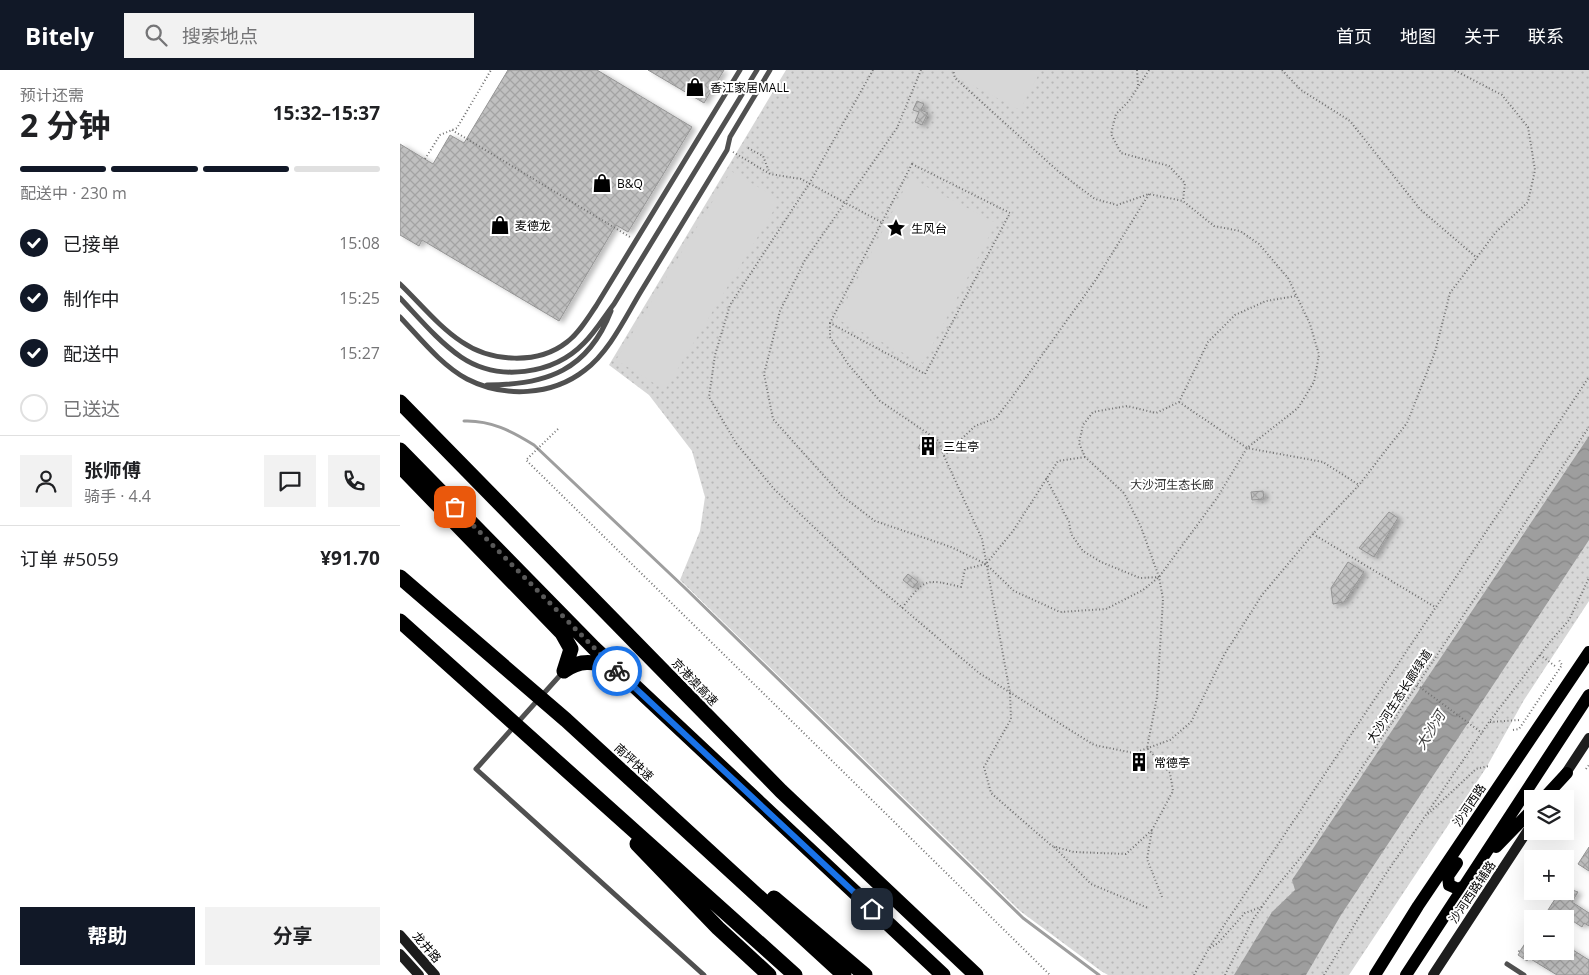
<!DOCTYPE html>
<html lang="zh">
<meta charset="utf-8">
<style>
:root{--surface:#fff;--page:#f2f2f2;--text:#202124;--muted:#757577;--line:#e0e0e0;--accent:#111827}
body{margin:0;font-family:"Open Sans","Noto Sans SC",sans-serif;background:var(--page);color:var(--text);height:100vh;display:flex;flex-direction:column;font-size:19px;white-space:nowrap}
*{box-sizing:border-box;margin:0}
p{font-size:16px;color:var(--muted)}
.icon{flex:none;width:28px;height:28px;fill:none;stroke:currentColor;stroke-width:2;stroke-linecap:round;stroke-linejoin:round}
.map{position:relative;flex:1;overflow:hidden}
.sheet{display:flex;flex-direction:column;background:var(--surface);width:400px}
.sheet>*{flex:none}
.controls{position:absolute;left:1124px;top:720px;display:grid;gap:10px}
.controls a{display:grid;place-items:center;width:50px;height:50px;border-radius:0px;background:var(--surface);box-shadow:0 5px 20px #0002;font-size:25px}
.pin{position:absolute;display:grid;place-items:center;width:42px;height:42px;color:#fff;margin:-21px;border-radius:10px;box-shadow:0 2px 8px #0006}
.courier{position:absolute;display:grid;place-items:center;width:50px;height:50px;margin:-25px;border:4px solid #1a73e8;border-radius:50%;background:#fff;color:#222;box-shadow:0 1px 6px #0007}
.headline em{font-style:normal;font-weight:700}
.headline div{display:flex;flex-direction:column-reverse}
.headline{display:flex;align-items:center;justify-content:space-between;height:85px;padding:0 20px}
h1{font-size:32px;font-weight:700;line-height:38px}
.bar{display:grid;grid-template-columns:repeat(4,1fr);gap:8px 5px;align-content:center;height:60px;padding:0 20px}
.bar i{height:6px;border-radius:4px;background:var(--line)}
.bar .on{background:var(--accent)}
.bar p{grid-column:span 4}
.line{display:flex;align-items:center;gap:12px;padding:0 20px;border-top:1px solid var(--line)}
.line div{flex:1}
.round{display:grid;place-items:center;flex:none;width:52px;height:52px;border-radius:0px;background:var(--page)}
ol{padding:0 20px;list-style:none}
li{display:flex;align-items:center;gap:15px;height:55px}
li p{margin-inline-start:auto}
li .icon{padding:5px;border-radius:50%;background:var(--accent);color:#fff;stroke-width:4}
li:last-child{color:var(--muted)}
li i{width:28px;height:28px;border:2px solid var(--line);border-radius:50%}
.cta{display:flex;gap:10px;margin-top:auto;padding:10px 20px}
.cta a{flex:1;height:58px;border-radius:0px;background:var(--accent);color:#fff;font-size:20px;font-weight:700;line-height:58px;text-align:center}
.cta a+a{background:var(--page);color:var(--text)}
header{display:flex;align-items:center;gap:30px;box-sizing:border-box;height:70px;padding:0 25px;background:var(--accent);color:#fff}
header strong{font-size:24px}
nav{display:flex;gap:28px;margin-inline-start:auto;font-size:18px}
.search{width:350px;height:45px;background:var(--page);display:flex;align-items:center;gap:12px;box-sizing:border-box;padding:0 18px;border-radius:0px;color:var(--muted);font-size:19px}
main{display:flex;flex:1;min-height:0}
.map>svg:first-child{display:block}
.green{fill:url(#green-dots)}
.pitch{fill:#d7d7d7}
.water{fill:url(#water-waves)}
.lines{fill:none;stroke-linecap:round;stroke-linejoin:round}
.stream{stroke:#9e9e9e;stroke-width:3}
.building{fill:url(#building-cross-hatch);stroke:#949494;filter:url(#shadow)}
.path{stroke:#727272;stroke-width:2;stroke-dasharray:1 2.5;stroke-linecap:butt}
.lane{stroke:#505050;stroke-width:5}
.secondary{stroke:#1d1d1d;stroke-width:10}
.primary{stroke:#000;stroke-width:12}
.highway{stroke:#000;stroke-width:15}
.done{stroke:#595959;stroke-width:5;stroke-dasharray:0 9}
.route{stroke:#1a73e8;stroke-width:6}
.labels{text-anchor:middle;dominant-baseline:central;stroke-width:4;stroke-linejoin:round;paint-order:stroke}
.poi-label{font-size:12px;fill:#000;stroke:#fff;text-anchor:start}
.park-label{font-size:12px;fill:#2e2e2e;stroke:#fff}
.street-label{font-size:12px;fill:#000;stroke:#fff}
.water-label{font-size:14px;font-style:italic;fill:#3f3f3f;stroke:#fff}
</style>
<header>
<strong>Bitely</strong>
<div class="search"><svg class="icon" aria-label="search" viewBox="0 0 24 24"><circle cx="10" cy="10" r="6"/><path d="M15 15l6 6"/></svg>搜索地点</div>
<nav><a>首页</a><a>地图</a><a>关于</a><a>联系</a></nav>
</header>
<main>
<section class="sheet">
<div class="headline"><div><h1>2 分钟</h1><p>预计还需</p></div><em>15:32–15:37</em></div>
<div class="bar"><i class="on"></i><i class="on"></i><i class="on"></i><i></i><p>配送中 · 230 m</p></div>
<ol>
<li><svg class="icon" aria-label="check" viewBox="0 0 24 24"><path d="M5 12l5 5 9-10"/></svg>已接单<p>15:08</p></li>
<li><svg class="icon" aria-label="check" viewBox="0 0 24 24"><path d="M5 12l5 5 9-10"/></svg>制作中<p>15:25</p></li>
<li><svg class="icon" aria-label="check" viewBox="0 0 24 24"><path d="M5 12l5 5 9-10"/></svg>配送中<p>15:27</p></li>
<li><i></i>已送达</li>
</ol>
<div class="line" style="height:90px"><a class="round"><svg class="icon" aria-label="person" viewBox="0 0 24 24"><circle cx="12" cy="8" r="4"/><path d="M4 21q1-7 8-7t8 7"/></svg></a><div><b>张师傅</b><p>骑手 · 4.4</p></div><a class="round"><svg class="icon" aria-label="chat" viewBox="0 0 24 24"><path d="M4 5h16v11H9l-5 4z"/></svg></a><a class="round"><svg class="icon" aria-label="phone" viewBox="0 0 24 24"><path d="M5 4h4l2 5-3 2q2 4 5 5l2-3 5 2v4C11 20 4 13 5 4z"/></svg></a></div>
<div class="line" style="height:65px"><div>订单 #5059</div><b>¥91.70</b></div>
<div class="cta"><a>帮助</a><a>分享</a></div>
</section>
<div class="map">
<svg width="1189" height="905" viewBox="0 0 1189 905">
<defs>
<pattern id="green-dots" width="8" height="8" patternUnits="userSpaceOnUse" patternTransform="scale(1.25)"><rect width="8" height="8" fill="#d7d7d7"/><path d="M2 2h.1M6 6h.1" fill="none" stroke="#b7b7b7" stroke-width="1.8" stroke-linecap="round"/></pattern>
<pattern id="water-waves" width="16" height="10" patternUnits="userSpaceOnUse" patternTransform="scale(1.25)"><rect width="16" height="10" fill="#9e9e9e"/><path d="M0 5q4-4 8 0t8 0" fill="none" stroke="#868686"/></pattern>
<pattern id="building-cross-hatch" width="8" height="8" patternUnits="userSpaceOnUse" patternTransform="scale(1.25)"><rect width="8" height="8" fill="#c0c0c0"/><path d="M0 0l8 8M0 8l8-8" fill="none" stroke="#a3a3a3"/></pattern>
<filter id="shadow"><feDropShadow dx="4" dy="2" stdDeviation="2.5" flood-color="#0004"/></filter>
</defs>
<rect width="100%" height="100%" fill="#fff"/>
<!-- green -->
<path class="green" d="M 386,0 L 1189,0 L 1189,531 L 1124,630 L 1086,698 L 949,905 L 708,905 L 701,901 L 620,841 L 280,510 L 300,461 L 305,427 L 292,381 L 249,325 L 209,295 Z"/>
<!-- pitch -->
<path class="pitch" d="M 560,0 L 641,0 L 620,40 L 556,7 Z
M 331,101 L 380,130 L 265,320 L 216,290 Z
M 510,108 L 596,153 L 523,293 L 437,249 Z"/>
<!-- water -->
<path class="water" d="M 1189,366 L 1189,470 L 941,845 L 906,905 L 834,905 L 872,842 L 895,820 L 892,810 Z"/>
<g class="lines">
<!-- stream -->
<path class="stream" d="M 64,351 C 90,350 112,361 134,375 L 285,518 L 623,848 L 699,905"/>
</g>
<!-- building -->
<path class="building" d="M 108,0 L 197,0 L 292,57 L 228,162 L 216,155 L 159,251 L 22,170 L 19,176 L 0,165 L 0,74 L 33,94 L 50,65 L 64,73 Z
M 248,0 L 324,0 L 304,33 Z
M 517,31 L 524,34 L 521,40 L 528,43 L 522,55 L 515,52 L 519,42 L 513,40 Z
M 525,366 L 537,373 L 530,385 L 518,378 Z
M 863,421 L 864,429 L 852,430 L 851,422 Z
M 989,442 L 998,448 L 974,487 L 959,478 Z
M 948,492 L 964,502 L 944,532 L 933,534 L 931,518 Z
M 508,504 L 518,512 L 513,518 L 503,510 Z
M 743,685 L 746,697 L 734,699 L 732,687 Z
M 1189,777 L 1189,801 L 1178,794 Z
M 1167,818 L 1178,822 L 1172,832 L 1189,843 L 1189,856 L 1184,853 L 1182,857 L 1159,842 L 1157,846 L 1148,840 L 1157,826 L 1160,829 Z
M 1126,872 L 1132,876 L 1132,881 L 1148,881 L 1155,886 L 1157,881 L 1165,881 L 1165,875 L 1189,890 L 1189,905 L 1157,905 L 1129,888 L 1127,891 L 1118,885 L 1120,882 L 1118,881 L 1120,881 Z"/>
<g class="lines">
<!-- path -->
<path class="path" d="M 473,0 L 409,114 L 330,235 L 315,285 L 309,327 L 336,373 L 374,419 L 465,506 L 579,603 L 694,675 L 734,683 L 770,670 L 791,652 L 824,585 L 862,525 L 913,464 L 959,415 L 1007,353 L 1035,282 L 1050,223 L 1096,162 L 1128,132 L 1135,100 L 1128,57 L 1102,25 L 1054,0
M 521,0 L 497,58 L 405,190 L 380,241 L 364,304 L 373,349 L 442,426 L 475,451 L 551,477 L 586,494 L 614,521 L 660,542 L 706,539 L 743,520 L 759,507 L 817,428 L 847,378 L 898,338 L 914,312 L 919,285 L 910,254 L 888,208 L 859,174 L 840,161 L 814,156 L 783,131 L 749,124 L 717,135 L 695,129 L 659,102 L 555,8 L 553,0
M 737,0 L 738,15
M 749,0 L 729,31 L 716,44 L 711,64 L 721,83 L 769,96 L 785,113 L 783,131
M 882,0 L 901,20 L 950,51 L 1020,139 L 1077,188
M 52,60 L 230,167
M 348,78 L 363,86 L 370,104
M 333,82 L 370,104 L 401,109 L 481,152
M 25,89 L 40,65 L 57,58 L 91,0
M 512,94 L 610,143 L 525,304 L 430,253 Z
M 430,253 L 430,267 L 448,294 L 480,331 L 539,371 L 544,386 L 582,469 L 610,623 L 611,649 L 584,697 L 591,723 L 652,776 L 674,782 L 726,784 L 752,760
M 779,332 L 847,378 L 923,392 L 959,415
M 158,359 L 126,390 L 650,905
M 544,386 L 575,356 L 596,348 L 610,330 L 695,211 L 749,124
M 646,408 L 669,452 L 671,464 L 683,481 L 701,492 L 740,508 L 759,507
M 913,464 L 1035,537
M 502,538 C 525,509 524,508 561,517 L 565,499 L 586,494 L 613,461 L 658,391 L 685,387
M 1140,585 L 1155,596
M 1017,615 L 1082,663
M 1090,652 L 1120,650
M 1113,660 L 1119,659 L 1162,595 L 1159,590
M 1186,699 L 1189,695
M 1028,744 L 1076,699 L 1089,696
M 654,777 L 691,814 L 748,838
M 762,827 L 747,789 L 752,760 L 773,721 L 770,703 L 747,678 L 757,627 L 763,529 L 759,507 L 741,457 L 724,423 L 685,387 L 679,373 L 683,355 L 693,342 L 727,336 L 756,343 L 779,332 L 808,272 L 835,245 L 866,231 L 896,226
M 810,878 L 818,873 L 845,843 L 864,836
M 794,905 L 809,878 L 1189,307
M 825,905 L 854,848 L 873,821 L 907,780 L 1189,357
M 924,905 L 981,811 L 1089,652 L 1149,573 L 1169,550 L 1189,508"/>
<!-- lane -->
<path class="lane" d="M 0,214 C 20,233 39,257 62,272 C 91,292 138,295 167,272 C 179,263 187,249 196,236 L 340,0
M 0,228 C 19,248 38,271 61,287 C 98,312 153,305 184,273 C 196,261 204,247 214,234 L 357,0
M 0,247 C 20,268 41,295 67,309 C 104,328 152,326 185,300 C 209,282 225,248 240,223 C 269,175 298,128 327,80 L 330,67 L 370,0
M 87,315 C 147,315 188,300 211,241
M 163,602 L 76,699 L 304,905
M 1107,894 L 1124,905"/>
<!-- secondary -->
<path class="secondary" d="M 1162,709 L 1189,668
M 0,865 L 35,905
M 0,884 L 19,905
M 1033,905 L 1132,754"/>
<!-- primary -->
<path class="primary" d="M 1143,729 L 1167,703
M 1096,777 L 1132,740
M 1057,793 L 1048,806 L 1049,815 L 1058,819 L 1066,815
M 975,905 L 1018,836 L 1189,582
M 1006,905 L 1189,625"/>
<!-- highway -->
<path class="highway" d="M 0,332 L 381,721 L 576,905
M 0,380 L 194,578 L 543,905
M 0,396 L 162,563 L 171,579 L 164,601
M 0,507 L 166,650 L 444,905
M 0,551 L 395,905
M 164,601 C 179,590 194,590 211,599
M 237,774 L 318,858 L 369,905
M 374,828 L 465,905"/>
</g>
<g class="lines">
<!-- done -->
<path class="done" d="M 55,437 L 217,601"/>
<!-- route -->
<path class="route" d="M 217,601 L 472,839"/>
</g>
<!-- icons -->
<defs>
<g id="shop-bare" transform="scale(1.5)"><path d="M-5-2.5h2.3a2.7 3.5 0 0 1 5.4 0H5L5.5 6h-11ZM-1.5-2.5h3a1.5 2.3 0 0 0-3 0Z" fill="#000" stroke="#fff" stroke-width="2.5" paint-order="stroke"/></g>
<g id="sight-bare" transform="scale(1.5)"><path d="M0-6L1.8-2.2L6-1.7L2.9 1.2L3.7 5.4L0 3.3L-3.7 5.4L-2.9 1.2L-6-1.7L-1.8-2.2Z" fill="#000" stroke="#fff" stroke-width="2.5" paint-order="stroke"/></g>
<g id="building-bare" transform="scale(1.5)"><path d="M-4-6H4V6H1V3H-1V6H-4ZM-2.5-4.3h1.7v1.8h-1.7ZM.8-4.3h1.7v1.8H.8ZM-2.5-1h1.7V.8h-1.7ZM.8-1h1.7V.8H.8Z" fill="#000" stroke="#fff" stroke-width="2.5" paint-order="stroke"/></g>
</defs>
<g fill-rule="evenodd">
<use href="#shop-bare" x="295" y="17"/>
<use href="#shop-bare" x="202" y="113"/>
<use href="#shop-bare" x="100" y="155"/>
<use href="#sight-bare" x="496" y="158"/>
<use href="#building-bare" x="528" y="376"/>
<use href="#building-bare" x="739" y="692"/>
</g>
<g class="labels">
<!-- poi labels -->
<g class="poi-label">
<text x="310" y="17">香江家居MALL</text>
<text x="217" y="113">B&amp;Q</text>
<text x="115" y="155">麦德龙</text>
<text x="511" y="158">生风台</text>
<text x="543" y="376">三生亭</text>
<text x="754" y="692">常德亭</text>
</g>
<!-- park labels -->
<g class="park-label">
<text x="772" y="414">大沙河生态长廊</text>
</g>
<!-- street labels -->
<g class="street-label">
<text transform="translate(295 612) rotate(46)">京港澳高速</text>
<text transform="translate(999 626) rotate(-57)">大沙河生态长廊绿道</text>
<text transform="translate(234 692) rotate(43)">南坪快速</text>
<text transform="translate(1069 735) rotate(-56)">沙河西路</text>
<text transform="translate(1072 822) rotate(-56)">沙河西路辅路</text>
<text transform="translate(27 877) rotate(49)">龙井路</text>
</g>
<!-- water labels -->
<g class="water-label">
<text transform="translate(1030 660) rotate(-58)">大沙河</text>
</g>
</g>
</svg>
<div class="controls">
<a><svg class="icon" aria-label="layers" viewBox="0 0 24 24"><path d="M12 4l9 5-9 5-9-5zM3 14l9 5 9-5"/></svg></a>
<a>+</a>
<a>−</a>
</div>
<div class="pin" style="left:55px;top:437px;background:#ea580c"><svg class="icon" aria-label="bag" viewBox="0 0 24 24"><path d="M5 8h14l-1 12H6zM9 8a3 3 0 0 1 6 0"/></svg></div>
<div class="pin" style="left:472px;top:839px;background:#1f2937"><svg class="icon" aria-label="home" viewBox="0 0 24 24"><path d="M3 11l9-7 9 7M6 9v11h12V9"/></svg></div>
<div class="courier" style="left:217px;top:601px"><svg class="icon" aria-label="bike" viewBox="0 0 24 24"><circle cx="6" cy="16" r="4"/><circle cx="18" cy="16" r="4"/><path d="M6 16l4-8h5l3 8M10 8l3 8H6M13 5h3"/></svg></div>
</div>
</main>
